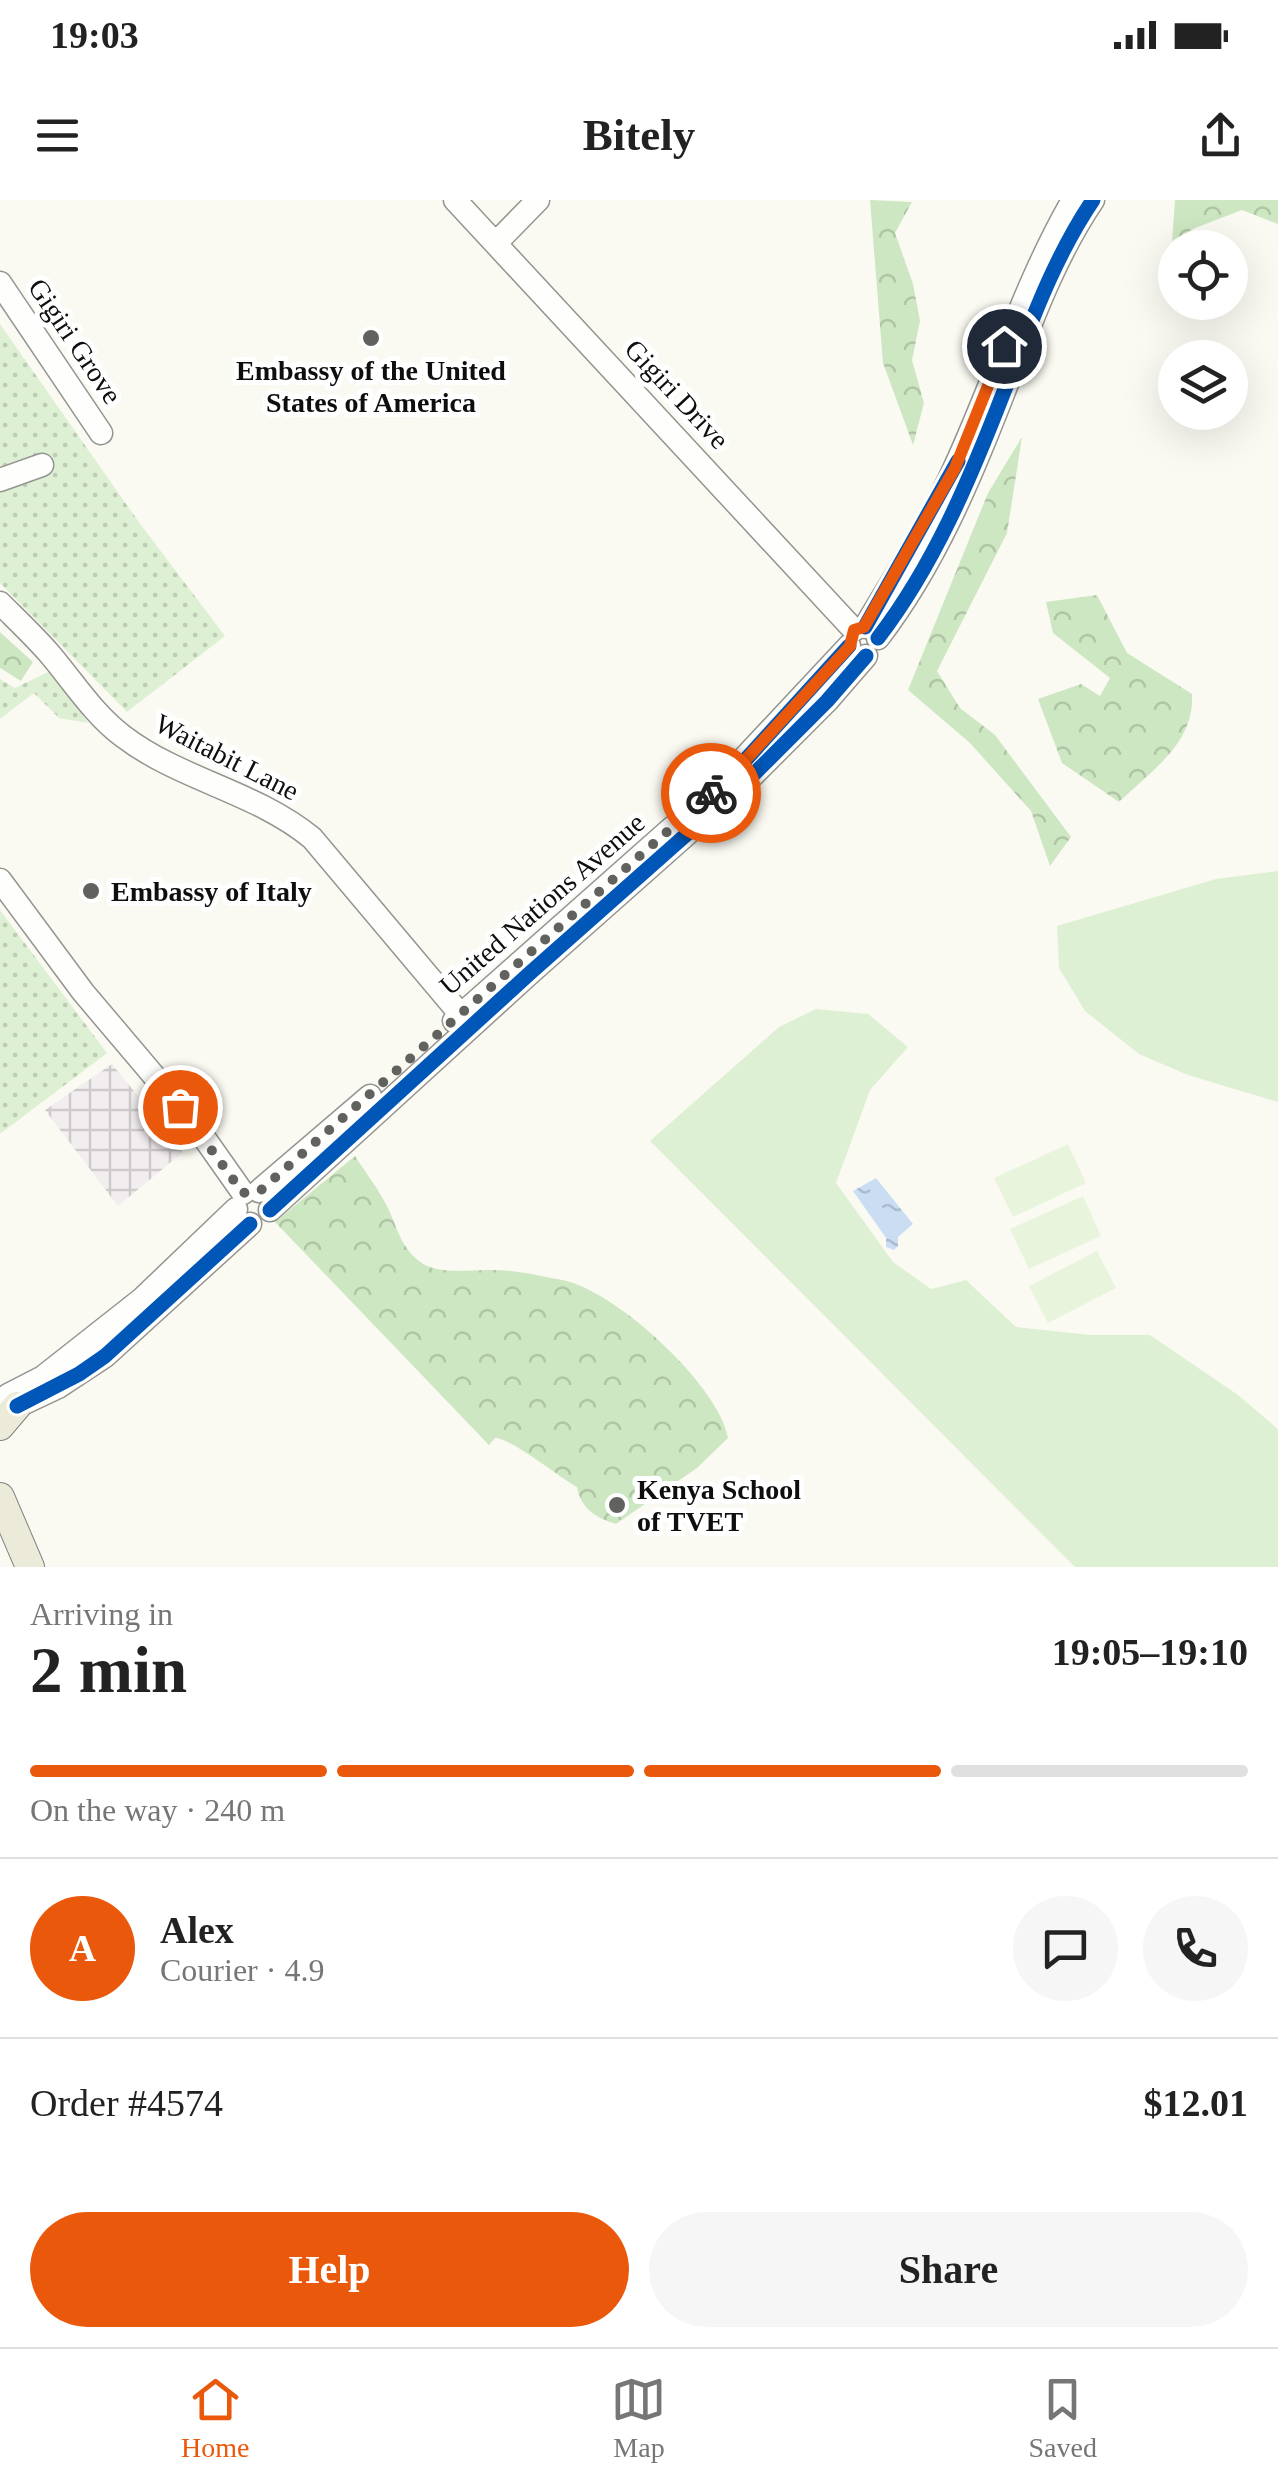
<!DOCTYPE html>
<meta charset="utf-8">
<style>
:root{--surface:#fff;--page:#f6f6f6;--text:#222;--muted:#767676;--line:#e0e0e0;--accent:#ea580c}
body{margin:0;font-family:Georgia,serif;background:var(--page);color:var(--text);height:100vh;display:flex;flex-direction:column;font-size:38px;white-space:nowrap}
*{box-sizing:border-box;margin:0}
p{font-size:32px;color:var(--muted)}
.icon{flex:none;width:55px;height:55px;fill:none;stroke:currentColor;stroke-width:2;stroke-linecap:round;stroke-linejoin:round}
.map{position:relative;height:1367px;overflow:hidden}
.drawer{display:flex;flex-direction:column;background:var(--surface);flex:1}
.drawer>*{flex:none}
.buttons{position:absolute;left:1158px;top:30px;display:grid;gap:20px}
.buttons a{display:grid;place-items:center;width:90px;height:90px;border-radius:50%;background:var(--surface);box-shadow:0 10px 40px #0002;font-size:50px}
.pin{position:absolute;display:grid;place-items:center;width:85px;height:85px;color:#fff;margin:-42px;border:5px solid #fff;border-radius:50%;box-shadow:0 2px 10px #0007}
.courier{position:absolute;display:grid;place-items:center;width:100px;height:100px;margin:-50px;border:8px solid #ea580c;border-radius:50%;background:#fff;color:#222;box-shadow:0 2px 12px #0007}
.headline em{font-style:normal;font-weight:600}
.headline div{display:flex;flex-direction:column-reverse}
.headline{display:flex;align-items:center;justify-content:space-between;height:170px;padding:0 30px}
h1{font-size:65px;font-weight:600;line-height:75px}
.bar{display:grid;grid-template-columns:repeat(4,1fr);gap:15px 10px;align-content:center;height:120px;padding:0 30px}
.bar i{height:12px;border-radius:8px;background:var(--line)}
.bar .active{background:var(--accent)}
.bar p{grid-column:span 4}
.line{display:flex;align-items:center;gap:25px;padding:0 30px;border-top:2px solid var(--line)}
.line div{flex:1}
.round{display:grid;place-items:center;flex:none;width:105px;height:105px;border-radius:52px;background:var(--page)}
.cta{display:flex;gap:20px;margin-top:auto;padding:20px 30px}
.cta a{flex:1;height:115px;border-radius:60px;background:var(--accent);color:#fff;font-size:40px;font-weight:600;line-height:115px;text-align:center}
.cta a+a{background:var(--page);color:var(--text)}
.status{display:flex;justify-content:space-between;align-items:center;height:70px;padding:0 50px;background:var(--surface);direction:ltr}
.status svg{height:28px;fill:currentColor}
header{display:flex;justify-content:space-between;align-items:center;height:130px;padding:0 30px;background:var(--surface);font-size:45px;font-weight:600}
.tab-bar{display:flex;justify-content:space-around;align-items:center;height:140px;border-top:2px solid var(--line);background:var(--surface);font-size:28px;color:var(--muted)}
.tab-bar a{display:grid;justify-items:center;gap:5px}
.tab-bar .active{color:var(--accent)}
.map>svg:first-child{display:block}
.industrial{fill:url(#industrial-grid)}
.grass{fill:url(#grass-dots)}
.forest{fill:url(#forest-crowns)}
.garden{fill:#def0d3}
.pitch{fill:#e9f4dd}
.water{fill:url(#water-ripples)}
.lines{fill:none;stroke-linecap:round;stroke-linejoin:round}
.minor-casing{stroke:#949491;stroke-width:25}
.major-casing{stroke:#82827e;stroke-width:30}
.minor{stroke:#fefefd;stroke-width:22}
.major{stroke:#ecebd9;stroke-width:28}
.cycleway-casing{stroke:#fff;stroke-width:21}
.cycleway{stroke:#0057b8;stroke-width:15}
.done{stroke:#61615e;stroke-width:10;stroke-dasharray:0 18}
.route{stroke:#ea580c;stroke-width:12}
.poi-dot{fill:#61615e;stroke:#fff;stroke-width:4}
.labels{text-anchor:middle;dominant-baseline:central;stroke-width:10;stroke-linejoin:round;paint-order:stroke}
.street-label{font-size:28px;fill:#0e0e0e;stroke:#fff}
.poi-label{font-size:28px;font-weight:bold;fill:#0e0e0e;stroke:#fff;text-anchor:start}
</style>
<div class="status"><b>19:03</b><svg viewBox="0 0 49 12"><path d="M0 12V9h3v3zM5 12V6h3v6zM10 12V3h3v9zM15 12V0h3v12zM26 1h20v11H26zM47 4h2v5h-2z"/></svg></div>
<header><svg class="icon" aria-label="menu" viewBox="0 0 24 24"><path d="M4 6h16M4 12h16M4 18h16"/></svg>Bitely<svg class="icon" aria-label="share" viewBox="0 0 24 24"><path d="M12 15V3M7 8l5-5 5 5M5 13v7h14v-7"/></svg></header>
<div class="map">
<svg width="1278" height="1367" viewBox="0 0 1278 1367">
<defs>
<pattern id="industrial-grid" width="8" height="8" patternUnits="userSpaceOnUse" patternTransform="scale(2.5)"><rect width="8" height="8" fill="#f2edee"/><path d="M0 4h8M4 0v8" fill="none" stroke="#cecacb"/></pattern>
<pattern id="grass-dots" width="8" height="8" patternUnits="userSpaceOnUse" patternTransform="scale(2.5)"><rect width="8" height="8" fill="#def0d3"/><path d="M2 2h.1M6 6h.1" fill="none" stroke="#bdcdb4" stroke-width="1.8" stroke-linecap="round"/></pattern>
<pattern id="forest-crowns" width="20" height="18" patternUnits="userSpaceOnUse" patternTransform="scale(2.5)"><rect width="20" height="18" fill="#cde7c2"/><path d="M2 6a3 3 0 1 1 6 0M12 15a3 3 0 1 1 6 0" fill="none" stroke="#afc5a6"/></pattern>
<pattern id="water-ripples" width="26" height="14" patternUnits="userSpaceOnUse" patternTransform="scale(2.5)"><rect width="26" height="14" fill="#caddf3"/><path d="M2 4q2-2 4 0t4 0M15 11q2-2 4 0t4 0" fill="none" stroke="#acbccf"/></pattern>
</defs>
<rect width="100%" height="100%" fill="#fafaf2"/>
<!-- industrial -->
<path class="industrial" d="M 112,864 L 183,952 L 118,1006 L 45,910 Z"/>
<!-- grass -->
<path class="grass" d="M 0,124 L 138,321 L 225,436 L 127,512 L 0,383 Z
M 50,471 L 88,523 L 59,518 L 34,493 L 0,519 L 0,479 L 15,488 Z
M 0,710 L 107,853 L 0,934 Z"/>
<!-- forest -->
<path class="forest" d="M 870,0 L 912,2 L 895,33 L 913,84 L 920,121 L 912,160 L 924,203 L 913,245 L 883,163 Z
M 1175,0 L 1278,0 L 1278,24 L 1242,10 L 1195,28 L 1172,41 Z
M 1022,237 L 1007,333 L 937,471 L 960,508 L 995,535 L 1071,637 L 1050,666 L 1031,611 L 970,543 L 908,490 L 988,293 Z
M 1097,395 L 1127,453 L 1192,494 C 1195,543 1151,571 1119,602 L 1062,563 L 1038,499 L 1081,484 L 1100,496 L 1110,478 L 1053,433 L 1046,402 Z
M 0,432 L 33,462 L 21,481 L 0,468 Z
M 355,956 C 366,973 379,990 388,1008 C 397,1027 401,1047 419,1061 C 438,1076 470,1069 493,1070 C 515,1070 540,1076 562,1080 C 614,1089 720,1186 728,1238 L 697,1268 L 616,1324 C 596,1318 581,1309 577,1287 C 559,1277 511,1238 495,1238 L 489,1245 L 275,1022 Z"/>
<!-- garden -->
<path class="garden" d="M 1278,671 L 1278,902 L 1188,875 L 1139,854 L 1085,811 L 1059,768 L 1057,726 L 1216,679 Z
M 816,809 L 868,814 L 908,847 L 870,890 L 836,983 L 893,1062 L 931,1089 L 966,1080 L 1016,1127 L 1090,1135 L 1150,1135 L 1238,1195 L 1278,1229 L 1278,1367 L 1075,1367 L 650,941 L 779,827 Z"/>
<!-- pitch -->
<path class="pitch" d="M 1068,944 L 1086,983 L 1013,1017 L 994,978 Z
M 1083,996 L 1101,1036 L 1029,1069 L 1010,1029 Z
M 1097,1051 L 1116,1088 L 1048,1123 L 1029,1086 Z"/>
<!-- water -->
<path class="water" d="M 876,978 L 913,1024 L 898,1037 L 898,1046 L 894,1050 L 886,1047 L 886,1038 L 853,991 Z"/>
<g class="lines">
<!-- minor casing -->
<g class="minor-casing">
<path id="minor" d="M 455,0 L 854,430
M 496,43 L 538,0
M 0,83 L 101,233
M 0,280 L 42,265
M 0,403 C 16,419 33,435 48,452 C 73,481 93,514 124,537 C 181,580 256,592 312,638 L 461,815
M 865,427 C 896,375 930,322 955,267 C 996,178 1024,85 1073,0
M 878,438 C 934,365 970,279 1003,194 C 1029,128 1053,59 1093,0
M 719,585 L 849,446
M 0,680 L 83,792 L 193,922 L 243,993
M 454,821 L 673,627
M 259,991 L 370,896
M 270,1010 L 530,773 L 749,579 L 827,501 L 866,456
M 8,1195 L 43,1177 L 142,1099 L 236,1009
M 3,1213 L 58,1187 L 105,1156 L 250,1024"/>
</g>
<!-- major casing -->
<g class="major-casing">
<path id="major" d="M 0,1226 L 17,1206
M 0,1297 L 30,1367"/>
</g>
<!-- minor -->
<use href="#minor" class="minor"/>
<!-- major -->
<use href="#major" class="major"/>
<!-- cycleway casing -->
<g class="cycleway-casing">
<path id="cycleway" d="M 865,427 L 958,261
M 878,438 C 934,365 970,279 1003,194 C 1029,128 1053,59 1093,0
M 739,567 L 849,446
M 270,1010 L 530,773 L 749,579 L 827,501 L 866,456
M 17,1206 L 79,1174 L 105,1156 L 250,1024"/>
</g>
<!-- cycleway -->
<use href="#cycleway" class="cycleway"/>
</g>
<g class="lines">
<!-- done -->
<path class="done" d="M 180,907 L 243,993 L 260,991 L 711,593"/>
<!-- route -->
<path class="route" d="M 711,593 L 739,567 L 850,446 L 854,430 L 864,427 L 955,268 L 1004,146"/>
</g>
<!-- markers -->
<g class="poi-dot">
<circle cx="371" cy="138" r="10"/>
<circle cx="91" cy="691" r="10"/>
<circle cx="617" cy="1305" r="10"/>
</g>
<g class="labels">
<!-- street labels -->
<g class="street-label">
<text transform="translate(75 141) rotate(56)">Gigiri Grove</text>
<text transform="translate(677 194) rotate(47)">Gigiri Drive</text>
<text transform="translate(227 557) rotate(27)">Waitabit Lane</text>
<text transform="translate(542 704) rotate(-41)">United Nations Avenue</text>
</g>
<!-- poi labels -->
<g class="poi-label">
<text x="371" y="170" text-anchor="middle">Embassy of the United<tspan x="371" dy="32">States of America</tspan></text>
<text x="111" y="691">Embassy of Italy</text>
<text x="637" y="1289">Kenya School<tspan x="637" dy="32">of TVET</tspan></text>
</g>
</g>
</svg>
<div class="buttons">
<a><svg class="icon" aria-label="locate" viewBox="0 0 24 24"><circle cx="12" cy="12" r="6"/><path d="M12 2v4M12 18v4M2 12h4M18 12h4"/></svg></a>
<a><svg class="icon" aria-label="layers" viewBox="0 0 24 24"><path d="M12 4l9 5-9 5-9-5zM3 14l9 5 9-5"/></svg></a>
</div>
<div class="pin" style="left:180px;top:907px;background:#ea580c"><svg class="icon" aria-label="bag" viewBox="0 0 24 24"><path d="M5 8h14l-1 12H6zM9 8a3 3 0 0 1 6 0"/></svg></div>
<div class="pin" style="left:1004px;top:146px;background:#1f2937"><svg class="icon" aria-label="home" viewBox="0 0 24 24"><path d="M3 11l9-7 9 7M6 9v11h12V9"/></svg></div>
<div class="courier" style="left:711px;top:593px"><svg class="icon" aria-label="bike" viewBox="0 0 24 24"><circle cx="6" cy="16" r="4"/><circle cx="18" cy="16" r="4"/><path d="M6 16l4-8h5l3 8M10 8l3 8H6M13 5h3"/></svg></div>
</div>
<section class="drawer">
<div class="headline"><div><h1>2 min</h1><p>Arriving in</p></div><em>19:05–19:10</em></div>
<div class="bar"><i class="active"></i><i class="active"></i><i class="active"></i><i></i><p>On the way · 240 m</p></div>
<div class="line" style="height:180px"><b class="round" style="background:var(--accent);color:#fff">A</b><div><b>Alex</b><p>Courier · 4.9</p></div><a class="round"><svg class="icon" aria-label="chat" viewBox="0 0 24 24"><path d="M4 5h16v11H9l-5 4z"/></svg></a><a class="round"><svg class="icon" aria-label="phone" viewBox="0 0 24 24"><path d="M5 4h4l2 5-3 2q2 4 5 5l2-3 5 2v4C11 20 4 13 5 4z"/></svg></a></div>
<div class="line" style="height:130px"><div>Order #4574</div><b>$12.01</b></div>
<div class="cta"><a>Help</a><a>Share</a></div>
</section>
<nav class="tab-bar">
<a class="active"><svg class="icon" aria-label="home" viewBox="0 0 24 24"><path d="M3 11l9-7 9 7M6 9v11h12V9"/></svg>Home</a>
<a><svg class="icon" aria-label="map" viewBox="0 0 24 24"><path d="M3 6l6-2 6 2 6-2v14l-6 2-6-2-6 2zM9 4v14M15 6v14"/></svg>Map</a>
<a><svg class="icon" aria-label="saved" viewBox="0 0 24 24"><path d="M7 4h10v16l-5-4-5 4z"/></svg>Saved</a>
</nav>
